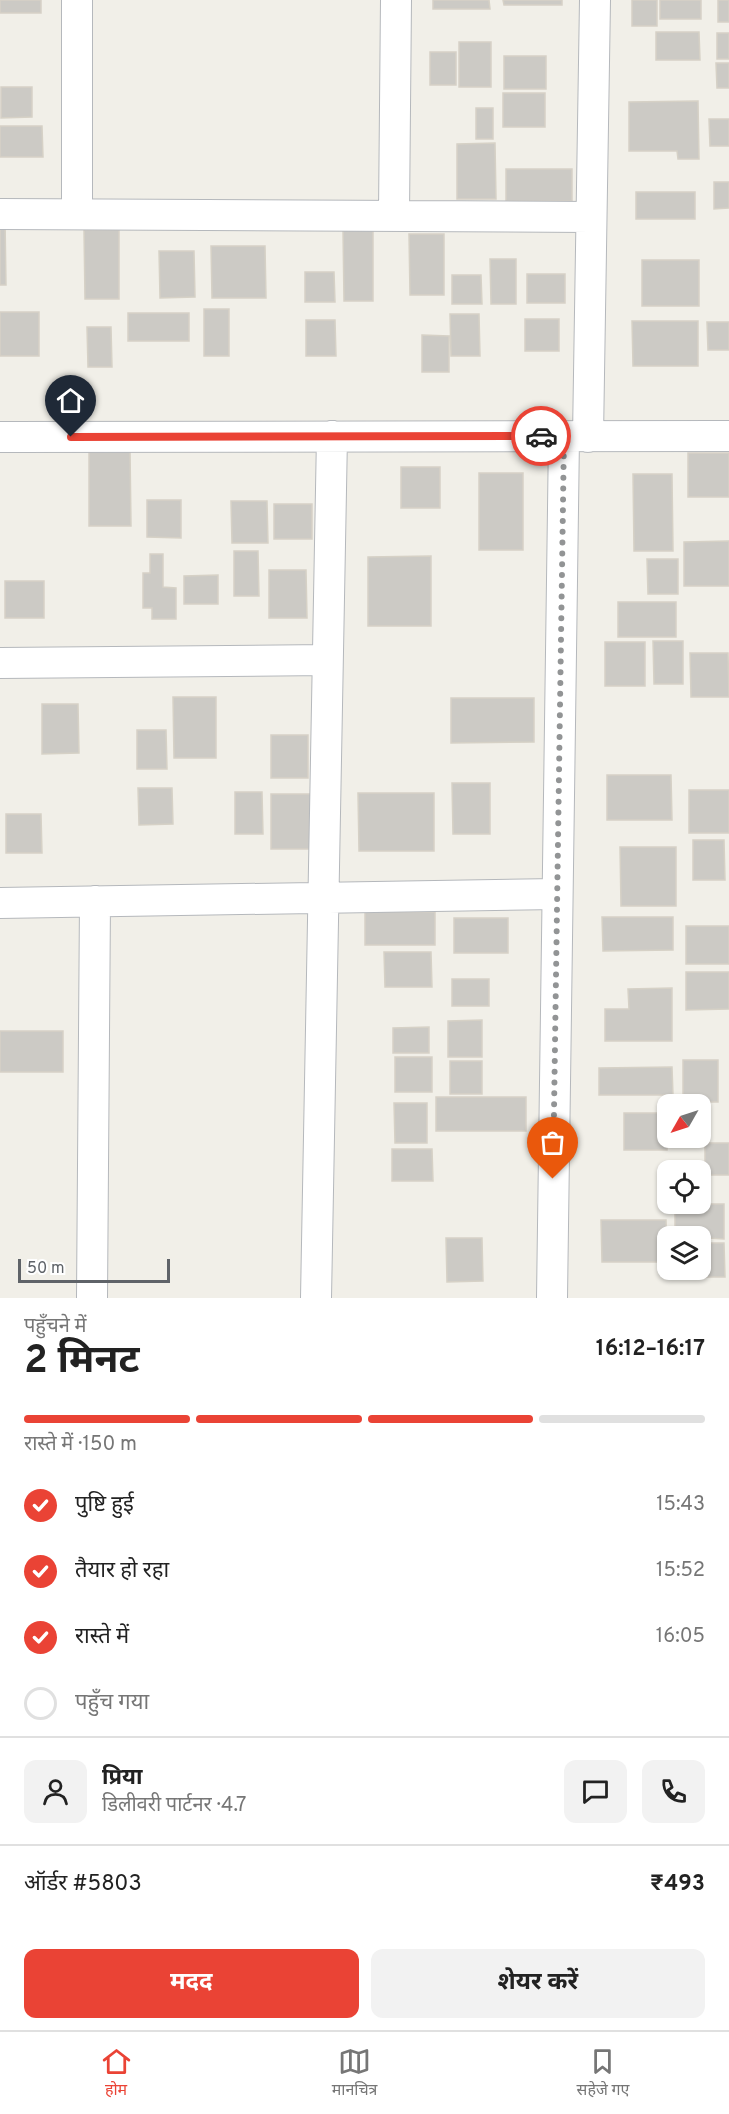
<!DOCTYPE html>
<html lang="hi">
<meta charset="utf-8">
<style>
:root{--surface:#fff;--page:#f2f2f2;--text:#222;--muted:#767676;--line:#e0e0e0;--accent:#ea4335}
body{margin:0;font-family:Overpass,"Noto Sans Devanagari",sans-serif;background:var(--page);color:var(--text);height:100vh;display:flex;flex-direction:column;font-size:22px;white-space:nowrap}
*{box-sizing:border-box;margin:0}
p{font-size:20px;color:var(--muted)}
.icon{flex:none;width:33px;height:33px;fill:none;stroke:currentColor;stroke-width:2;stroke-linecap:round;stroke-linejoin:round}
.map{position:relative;height:1298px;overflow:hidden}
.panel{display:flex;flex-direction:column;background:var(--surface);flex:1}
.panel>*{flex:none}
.needle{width:39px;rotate:231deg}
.controls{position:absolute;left:657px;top:1094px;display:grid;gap:12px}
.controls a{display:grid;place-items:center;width:54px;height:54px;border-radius:12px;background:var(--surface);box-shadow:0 2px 4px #0004;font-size:30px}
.scale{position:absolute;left:18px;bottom:15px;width:152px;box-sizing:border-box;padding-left:6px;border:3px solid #5f6368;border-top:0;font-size:16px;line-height:21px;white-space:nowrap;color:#5f6368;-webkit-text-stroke:4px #fff;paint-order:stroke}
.pin{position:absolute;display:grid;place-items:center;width:51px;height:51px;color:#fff;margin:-62px -26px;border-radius:50% 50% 50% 0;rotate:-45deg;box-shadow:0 0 6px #0007}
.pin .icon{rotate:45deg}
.courier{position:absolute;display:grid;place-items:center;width:60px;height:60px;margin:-30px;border:4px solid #ea4335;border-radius:50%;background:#fff;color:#222;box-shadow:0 2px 8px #0007}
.headline em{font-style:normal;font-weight:700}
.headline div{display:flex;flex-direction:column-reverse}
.headline{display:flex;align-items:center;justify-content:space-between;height:102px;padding:0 24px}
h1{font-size:39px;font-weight:700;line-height:45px}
.bar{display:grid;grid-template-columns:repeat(4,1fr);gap:9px 6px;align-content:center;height:72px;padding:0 24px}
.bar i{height:8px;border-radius:4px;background:var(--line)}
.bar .on{background:var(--accent)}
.bar p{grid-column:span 4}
.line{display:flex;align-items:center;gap:15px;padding:0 24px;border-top:2px solid var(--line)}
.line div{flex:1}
.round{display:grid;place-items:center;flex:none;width:63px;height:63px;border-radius:12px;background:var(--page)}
ol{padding:0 24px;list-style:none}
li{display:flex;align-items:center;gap:18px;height:66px}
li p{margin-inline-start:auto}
li .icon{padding:6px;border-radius:50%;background:var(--accent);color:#fff;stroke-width:4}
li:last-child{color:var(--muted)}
li i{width:33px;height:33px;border:3px solid var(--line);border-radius:50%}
.cta{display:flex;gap:12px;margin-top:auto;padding:12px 24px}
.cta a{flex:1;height:69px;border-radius:12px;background:var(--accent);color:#fff;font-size:24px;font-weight:700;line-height:69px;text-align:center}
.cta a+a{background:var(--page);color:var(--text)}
.tabs{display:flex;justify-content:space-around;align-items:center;height:84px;border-top:2px solid var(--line);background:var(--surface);font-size:16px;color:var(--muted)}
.tabs a{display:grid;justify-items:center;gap:3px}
.tabs .on{color:var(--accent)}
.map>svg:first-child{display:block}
.building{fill:#cccac5;stroke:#d6d1c6;stroke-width:1.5}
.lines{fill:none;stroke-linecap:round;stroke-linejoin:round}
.minor-casing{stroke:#b5b8bc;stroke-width:32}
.minor{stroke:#fff;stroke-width:30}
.done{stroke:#929495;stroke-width:6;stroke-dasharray:0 10.8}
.route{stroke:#ea4335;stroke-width:8}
</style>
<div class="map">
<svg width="729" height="1298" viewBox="0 0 729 1298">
<rect width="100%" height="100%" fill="#f1efe8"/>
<!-- building -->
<path class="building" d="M 0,0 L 41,0 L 41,13 L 0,13 Z
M 433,0 L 489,0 L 490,9 L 433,9 Z
M 503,0 L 562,0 L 562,5 L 504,5 Z
M 632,0 L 657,0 L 657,26 L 632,26 Z
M 660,0 L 701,0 L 701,19 L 660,19 Z
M 718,0 L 729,0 L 729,22 L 718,22 Z
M 656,32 L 699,32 L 700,60 L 656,60 Z
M 717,33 L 729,33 L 729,59 L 717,59 Z
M 459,42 L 491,42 L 491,87 L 459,87 Z
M 430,52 L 456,52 L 456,85 L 430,85 Z
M 504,56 L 546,56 L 546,89 L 504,89 Z
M 716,63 L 729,63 L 729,88 L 717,88 Z
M 1,87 L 32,87 L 32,117 L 1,118 Z
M 503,93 L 545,93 L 545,127 L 503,127 Z
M 698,101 L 699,159 L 678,159 L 677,151 L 629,151 L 629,102 Z
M 476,108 L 493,108 L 493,139 L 476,139 Z
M 709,119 L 729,119 L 729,146 L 710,146 Z
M 0,126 L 42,126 L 43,157 L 0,157 Z
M 495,143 L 496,199 L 457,199 L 457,144 Z
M 506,169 L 572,169 L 572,201 L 506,201 Z
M 714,182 L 729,182 L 729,208 L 714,209 Z
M 636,192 L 695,192 L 695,219 L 636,219 Z
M 0,219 L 5,219 L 6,285 L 0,285 Z
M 84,230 L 119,230 L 119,299 L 85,299 Z
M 343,230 L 373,230 L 373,301 L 344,301 Z
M 409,234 L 444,234 L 444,295 L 410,295 Z
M 211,246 L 265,246 L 266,298 L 212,298 Z
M 159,251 L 194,251 L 195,297 L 160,298 Z
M 490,259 L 516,259 L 516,304 L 491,304 Z
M 642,260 L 699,260 L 699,306 L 642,306 Z
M 305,272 L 334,272 L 335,302 L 305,302 Z
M 527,274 L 565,274 L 565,303 L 527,303 Z
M 452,275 L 481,275 L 482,304 L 452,304 Z
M 204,309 L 229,309 L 229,356 L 204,356 Z
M 0,312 L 39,312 L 39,356 L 0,356 Z
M 128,313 L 189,313 L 189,341 L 128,341 Z
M 450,314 L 479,314 L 480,356 L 451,356 Z
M 525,319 L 559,319 L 559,351 L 525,351 Z
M 306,320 L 335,320 L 336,356 L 306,356 Z
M 632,321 L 698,321 L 698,366 L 633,366 Z
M 707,322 L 729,322 L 729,350 L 708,350 Z
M 87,327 L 111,327 L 112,367 L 88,367 Z
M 422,335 L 449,336 L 449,372 L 422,372 Z
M 89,449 L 130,449 L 131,526 L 89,526 Z
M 688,453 L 729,453 L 729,497 L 688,497 Z
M 401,467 L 440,467 L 440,508 L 401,508 Z
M 479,473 L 523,473 L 523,550 L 479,550 Z
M 633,474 L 672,474 L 673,551 L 634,551 Z
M 147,500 L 181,500 L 181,538 L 147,537 Z
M 231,501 L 267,501 L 268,543 L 232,543 Z
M 274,504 L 312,504 L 312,539 L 274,539 Z
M 729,541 L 729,586 L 684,586 L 684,542 Z
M 234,551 L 258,551 L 259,596 L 234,596 Z
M 150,554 L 163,554 L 163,587 L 176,588 L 176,619 L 152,619 L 152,608 L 143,608 L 143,573 L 150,573 Z
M 431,556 L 431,626 L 368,626 L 368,557 Z
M 647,559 L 678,559 L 678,594 L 648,594 Z
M 269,570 L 306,570 L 307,618 L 269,618 Z
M 218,575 L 218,604 L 184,604 L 184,576 Z
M 5,581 L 44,581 L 44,618 L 5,618 Z
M 618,602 L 676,602 L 676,637 L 618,637 Z
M 653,641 L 683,641 L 683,684 L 654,684 Z
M 605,642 L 645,642 L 645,686 L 605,686 Z
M 690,653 L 728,653 L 729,697 L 691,697 Z
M 173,697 L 216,697 L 216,758 L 174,758 Z
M 451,698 L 534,698 L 534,742 L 451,743 Z
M 42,704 L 78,704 L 79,753 L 42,754 Z
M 137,730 L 166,730 L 167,769 L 137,769 Z
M 271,735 L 308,735 L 308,778 L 271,778 Z
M 607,775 L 671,775 L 672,820 L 607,820 Z
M 452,783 L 490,783 L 490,834 L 453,834 Z
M 138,788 L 172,788 L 173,824 L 139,825 Z
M 689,790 L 729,790 L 729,833 L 689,833 Z
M 235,792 L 262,792 L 263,834 L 235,834 Z
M 358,793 L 434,793 L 434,851 L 359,851 Z
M 271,794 L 317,794 L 318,849 L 271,849 Z
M 6,814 L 41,814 L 42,853 L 6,853 Z
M 693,840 L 724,840 L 725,880 L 693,880 Z
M 620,847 L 676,847 L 676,906 L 621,906 Z
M 365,912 L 435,912 L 435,945 L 365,945 Z
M 602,917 L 673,917 L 673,950 L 603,951 Z
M 454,918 L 508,918 L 508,953 L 454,953 Z
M 686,926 L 729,926 L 729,964 L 686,964 Z
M 384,952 L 431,952 L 432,987 L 385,987 Z
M 686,972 L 729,972 L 729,1009 L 686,1010 Z
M 452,979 L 489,979 L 489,1006 L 452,1006 Z
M 672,988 L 672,1041 L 605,1041 L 605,1009 L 629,1009 L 628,989 Z
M 482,1020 L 482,1057 L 448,1057 L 448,1021 Z
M 429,1027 L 429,1053 L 393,1053 L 393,1028 Z
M 0,1031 L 63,1031 L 63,1072 L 0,1072 Z
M 395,1057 L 432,1057 L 432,1092 L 395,1092 Z
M 683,1060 L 718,1060 L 718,1102 L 683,1102 Z
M 450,1061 L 482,1061 L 482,1094 L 450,1094 Z
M 672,1067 L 673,1095 L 599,1095 L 599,1068 Z
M 436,1097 L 526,1097 L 526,1131 L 436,1131 Z
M 394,1103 L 427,1103 L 427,1143 L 395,1143 Z
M 624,1113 L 667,1113 L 667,1150 L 624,1150 Z
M 705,1143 L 729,1143 L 729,1175 L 705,1175 Z
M 392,1149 L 432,1149 L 433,1181 L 392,1181 Z
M 675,1204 L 724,1204 L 724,1239 L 675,1236 Z
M 601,1220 L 666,1220 L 667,1262 L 602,1262 Z
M 446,1238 L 482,1238 L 483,1281 L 447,1282 Z
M 700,1243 L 724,1243 L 725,1277 L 674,1277 L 674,1269 L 700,1269 Z"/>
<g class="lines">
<!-- minor casing -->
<g class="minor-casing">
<path id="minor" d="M 77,0 L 77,214
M 0,214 L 591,217
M 394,214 L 396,0
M 0,437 L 729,436
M 588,437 L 595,0
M 0,663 L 327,660
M 0,903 L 557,894
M 92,1298 L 95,901
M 316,1298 L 332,436
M 552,1298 L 564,437"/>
</g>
<!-- minor -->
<use href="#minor" class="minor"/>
</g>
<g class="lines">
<!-- done -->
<path class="done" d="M 541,436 L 564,436 L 553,1179"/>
<!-- route -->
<path class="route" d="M 71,437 L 541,436"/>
</g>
</svg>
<div class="controls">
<a><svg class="needle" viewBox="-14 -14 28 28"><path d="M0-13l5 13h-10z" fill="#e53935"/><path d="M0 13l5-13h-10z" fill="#767676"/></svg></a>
<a><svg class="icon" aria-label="locate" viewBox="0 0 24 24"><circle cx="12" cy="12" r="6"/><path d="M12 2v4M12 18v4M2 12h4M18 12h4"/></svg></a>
<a><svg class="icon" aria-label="layers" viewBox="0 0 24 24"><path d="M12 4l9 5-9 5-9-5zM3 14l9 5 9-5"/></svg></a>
</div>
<div class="scale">50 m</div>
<div class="pin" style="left:553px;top:1179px;background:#ea580c"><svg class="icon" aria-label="bag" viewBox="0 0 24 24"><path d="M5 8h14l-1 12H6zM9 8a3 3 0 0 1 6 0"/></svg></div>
<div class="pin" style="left:71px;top:437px;background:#1f2937"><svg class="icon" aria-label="home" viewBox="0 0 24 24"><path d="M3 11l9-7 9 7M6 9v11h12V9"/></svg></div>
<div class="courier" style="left:541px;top:436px"><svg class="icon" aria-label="car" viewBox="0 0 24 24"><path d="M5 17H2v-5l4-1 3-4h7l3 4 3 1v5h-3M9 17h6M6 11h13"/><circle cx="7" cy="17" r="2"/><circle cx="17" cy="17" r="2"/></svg></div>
</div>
<section class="panel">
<div class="headline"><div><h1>2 मिनट</h1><p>पहुँचने में</p></div><em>16:12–16:17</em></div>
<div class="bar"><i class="on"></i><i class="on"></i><i class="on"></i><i></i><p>रास्ते में · 150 m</p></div>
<ol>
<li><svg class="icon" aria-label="check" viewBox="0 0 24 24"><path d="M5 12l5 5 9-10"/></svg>पुष्टि हुई<p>15:43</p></li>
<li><svg class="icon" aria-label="check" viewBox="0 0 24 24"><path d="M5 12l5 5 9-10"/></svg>तैयार हो रहा<p>15:52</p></li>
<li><svg class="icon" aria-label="check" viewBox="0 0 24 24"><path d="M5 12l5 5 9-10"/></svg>रास्ते में<p>16:05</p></li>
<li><i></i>पहुँच गया</li>
</ol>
<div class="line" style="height:108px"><a class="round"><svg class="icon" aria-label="person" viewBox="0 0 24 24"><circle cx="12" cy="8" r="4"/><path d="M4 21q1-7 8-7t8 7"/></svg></a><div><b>प्रिया</b><p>डिलीवरी पार्टनर · 4.7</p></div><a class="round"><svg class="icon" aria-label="chat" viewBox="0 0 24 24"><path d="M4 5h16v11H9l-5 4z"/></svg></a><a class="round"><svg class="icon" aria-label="phone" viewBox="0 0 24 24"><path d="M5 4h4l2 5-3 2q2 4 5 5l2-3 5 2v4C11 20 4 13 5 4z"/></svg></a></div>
<div class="line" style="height:78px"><div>ऑर्डर #5803</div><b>₹493</b></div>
<div class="cta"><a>मदद</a><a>शेयर करें</a></div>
</section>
<nav class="tabs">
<a class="on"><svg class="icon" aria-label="home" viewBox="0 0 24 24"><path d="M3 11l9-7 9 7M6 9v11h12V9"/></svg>होम</a>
<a><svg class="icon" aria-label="map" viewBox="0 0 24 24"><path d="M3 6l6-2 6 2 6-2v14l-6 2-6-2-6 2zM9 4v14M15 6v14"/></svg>मानचित्र</a>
<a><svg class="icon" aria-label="saved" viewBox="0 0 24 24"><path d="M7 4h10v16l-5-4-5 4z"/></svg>सहेजे गए</a>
</nav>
